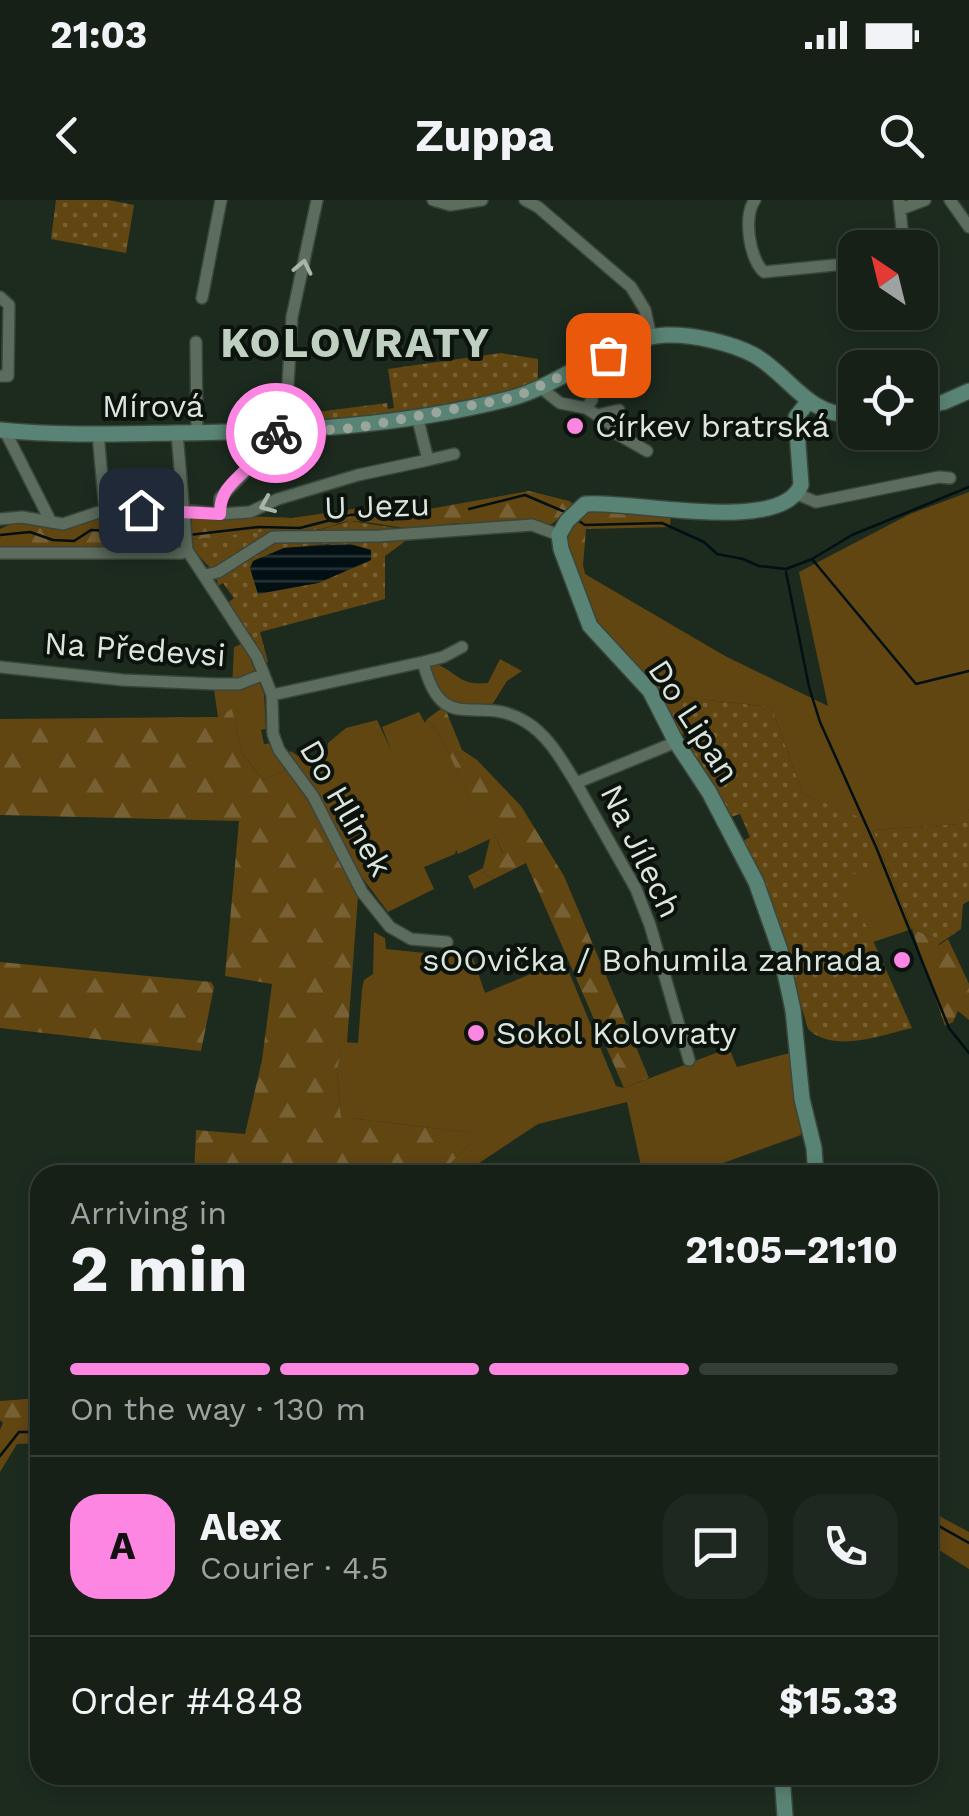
<!DOCTYPE html>
<meta charset="utf-8">
<style>
:root{--surface:#162017;--page:#1f2820;--text:#f1f3f6;--muted:#9ea3a1;--line:#353e36;--accent:#fd86e2}
body{margin:0;font-family:"Work Sans",sans-serif;background:var(--page);color:var(--text);height:100vh;display:flex;flex-direction:column;font-size:38px;white-space:nowrap}
*{box-sizing:border-box;margin:0}
p{font-size:32px;color:var(--muted)}
.icon{flex:none;width:55px;height:55px;fill:none;stroke:currentColor;stroke-width:2;stroke-linecap:round;stroke-linejoin:round}
.map{position:relative;flex:1;overflow:hidden}
.side{position:absolute;left:30px;top:965px;width:908px;height:620px;display:flex;flex-direction:column;background:var(--surface);border-radius:30px;box-shadow:0 5px 15px #0003,0 0 0 2px var(--line)}
.side>*{flex:none}
.needle{width:65px;rotate:325deg}
.controls{position:absolute;left:838px;top:30px;display:grid;gap:20px}
.controls a{display:grid;place-items:center;width:100px;height:100px;border-radius:20px;background:var(--surface);box-shadow:0 5px 15px #0003,0 0 0 2px var(--line);font-size:50px}
.pin{position:absolute;display:grid;place-items:center;width:85px;height:85px;color:#fff;margin:-42px;border-radius:20px;box-shadow:0 5px 15px #0006}
.courier{position:absolute;display:grid;place-items:center;width:100px;height:100px;margin:-50px;border:8px solid #fd86e2;border-radius:50%;background:#fff;color:#222;box-shadow:0 2px 12px #0007}
.overview em{font-style:normal;font-weight:700}
.overview div{display:flex;flex-direction:column-reverse}
.overview{display:flex;align-items:center;justify-content:space-between;height:170px;padding:0 40px}
h1{font-size:65px;font-weight:700;line-height:75px}
.bar{display:grid;grid-template-columns:repeat(4,1fr);gap:15px 10px;align-content:center;height:120px;padding:0 40px}
.bar i{height:12px;border-radius:8px;background:var(--line)}
.bar .active{background:var(--accent)}
.bar p{grid-column:span 4}
.line{display:flex;align-items:center;gap:25px;padding:0 40px;border-top:2px solid var(--line)}
.line div{flex:1}
.round{display:grid;place-items:center;flex:none;width:105px;height:105px;border-radius:30px;background:var(--page)}
.status{display:flex;justify-content:space-between;align-items:center;height:70px;padding:0 50px;background:var(--surface);direction:ltr}
.status svg{height:28px;fill:currentColor}
header{display:flex;justify-content:space-between;align-items:center;height:130px;padding:0 40px;background:var(--surface);font-size:45px;font-weight:700}
.map>svg:first-child{display:block}
.grass{fill:#614612}
.forest{fill:url(#forest-firs)}
.park{fill:url(#park-dots);fill-rule:evenodd}
.water{fill:url(#water-rules)}
.lines{fill:none;stroke-linecap:round;stroke-linejoin:round}
.stream{stroke:#020f13;stroke-width:2.5}
.street-casing{stroke:#3a463b;stroke-width:14}
.secondary-casing{stroke:#3a463b;stroke-width:18}
.street{stroke:#5c6c5d;stroke-width:11}
.secondary{stroke:#598374;stroke-width:15}
.oneway{stroke:#a9b5aa}
.done{stroke:#9aa59b;stroke-width:10;stroke-dasharray:0 18}
.route{stroke:#fd86e2;stroke-width:12}
.poi-dot{fill:#fd86e2;stroke:#0c120c;stroke-width:4}
.labels{text-anchor:middle;dominant-baseline:central;stroke-width:8;stroke-linejoin:round;paint-order:stroke}
.street-label{font-size:32px;fill:#dde6de;stroke:#0c120c}
.poi-label{font-size:32px;fill:#dde6de;stroke:#0c120c;text-anchor:start}
.district-label{font-size:42px;font-weight:bold;letter-spacing:2.5px;fill:#bfd0c0;stroke:#0c120c}
</style>
<div class="status"><b>21:03</b><svg viewBox="0 0 49 12"><path d="M0 12V9h3v3zM5 12V6h3v6zM10 12V3h3v9zM15 12V0h3v12zM26 1h20v11H26zM47 4h2v5h-2z"/></svg></div>
<header><svg class="icon" aria-label="back" viewBox="0 0 24 24"><path d="M15 5l-7 7 7 7"/></svg>Zuppa<svg class="icon" aria-label="search" viewBox="0 0 24 24"><circle cx="10" cy="10" r="6"/><path d="M15 15l6 6"/></svg></header>
<div class="map">
<svg width="969" height="1616" viewBox="0 0 969 1616">
<defs>
<pattern id="forest-firs" width="22" height="20" patternUnits="userSpaceOnUse" patternTransform="scale(2.5)"><rect width="22" height="20" fill="#614612"/><path d="M5 1l3.5 6h-7zM16 11l3.5 6h-7z" fill="#776134"/></pattern>
<pattern id="park-dots" width="8" height="8" patternUnits="userSpaceOnUse" patternTransform="scale(2.5)"><rect width="8" height="8" fill="#614612"/><path d="M2 2h.1M6 6h.1" fill="none" stroke="#776134" stroke-width="1.8" stroke-linecap="round"/></pattern>
<pattern id="water-rules" width="6" height="5" patternUnits="userSpaceOnUse" patternTransform="scale(2.5)"><rect width="6" height="5" fill="#020f13"/><path d="M0 2.5h6" fill="none" stroke="#263235"/></pattern>
</defs>
<rect width="100%" height="100%" fill="#1d2b1f"/>
<!-- grass -->
<path class="grass" d="M 969,292 L 969,609 L 960,624 L 873,630 L 912,729 L 873,742 L 844,677 L 870,650 L 861,619 L 803,594 L 771,507 L 663,495 L 607,439 L 595,422 L 576,374 L 585,374 L 725,456 L 828,506 L 799,372 L 910,314 Z
M 244,443 L 264,494 L 266,529 L 261,530 L 264,544 L 272,543 L 285,570 L 263,580 L 242,553 L 232,510 L 218,517 L 214,490 L 232,489 L 234,447 Z
M 500,459 L 522,471 L 507,481 L 492,505 C 452,505 443,506 429,466 L 437,464 C 459,474 460,486 488,483 Z
M 419,512 L 425,523 L 427,519 L 440,535 L 486,632 L 494,634 L 503,654 L 483,673 L 494,679 L 474,689 L 468,676 L 483,668 L 490,639 L 458,654 L 456,650 L 455,654 L 424,667 L 434,689 L 388,712 L 355,668 L 319,594 L 288,554 L 291,551 L 312,566 L 327,553 L 328,543 L 346,528 L 377,520 L 391,550 L 382,527 Z
M 374,732 L 385,738 L 386,749 L 473,758 L 485,793 L 564,760 L 616,886 L 624,888 L 729,848 L 737,867 L 797,851 L 801,935 L 690,975 L 643,975 L 627,902 L 538,924 L 461,975 L 439,975 L 470,944 L 474,933 L 341,917 L 337,872 L 342,842 L 358,843 L 362,789 L 364,780 L 373,774 Z
M 928,1310 L 969,1332 L 969,1369 L 928,1343 Z"/>
<!-- forest -->
<path class="forest" d="M 529,291 L 569,301 L 575,305 L 552,324 L 475,326 C 459,318 440,328 423,329 C 399,329 376,322 353,321 C 340,321 327,329 315,330 C 273,333 232,335 190,340 L 192,314 L 292,318 L 387,304 L 388,307 L 405,309 L 407,313 Z
M 587,309 L 671,315 L 670,327 L 586,329 L 583,365 L 585,374 L 576,374 C 565,341 560,334 587,309 Z
M 105,310 C 125,324 154,329 179,328 L 182,353 L 0,353 L 0,329 L 15,322 L 63,324 Z
M 442,508 L 447,513 L 462,550 L 477,560 L 521,606 L 564,676 L 649,878 L 624,888 L 526,663 L 494,679 L 483,673 L 503,653 L 494,634 L 486,633 L 440,535 L 427,519 Z
M 232,509 L 242,553 L 263,580 L 285,570 L 295,575 L 358,696 L 347,843 L 342,843 L 337,872 L 341,917 L 475,933 L 470,944 L 439,975 L 194,975 L 196,930 L 245,934 L 262,860 L 272,784 L 225,776 L 239,621 L 0,615 L 0,519 L 218,517 Z
M 912,729 L 932,737 L 939,745 L 948,739 L 969,784 L 969,820 L 958,811 L 953,822 L 945,826 Z
M 0,762 L 211,782 L 214,787 L 201,851 L 0,828 Z
M 40,1198 L 40,1243 L 17,1244 L 0,1272 L 0,1230 L 3,1223 L 0,1220 L 0,1201 Z"/>
<!-- park -->
<path class="park" d="M 56,0 L 108,0 L 134,5 L 126,53 L 51,39 Z
M 501,153 L 538,159 L 538,180 C 508,197 474,199 440,205 C 399,213 358,220 317,226 L 317,212 L 387,203 L 388,209 L 394,208 L 388,169 Z
M 350,321 L 403,329 L 404,342 L 385,356 L 385,399 L 260,432 L 268,462 L 265,463 L 229,402 L 234,398 L 223,383 L 218,386 C 217,365 195,360 190,340 L 266,331 L 319,330 ZM 328,344 L 371,360 L 318,383 L 258,393 L 250,368 L 284,348 Z
M 663,495 L 771,507 L 803,594 L 861,618 L 875,665 L 845,678 L 912,828 C 880,835 835,854 808,829 L 788,760 L 743,641 L 750,637 L 740,614 L 731,617 L 687,546 L 692,542 L 687,531 L 680,536 L 660,502 Z
M 969,609 L 969,701 L 963,704 L 961,729 L 933,748 L 932,737 L 912,729 L 873,630 L 959,624 Z"/>
<!-- water -->
<path class="water" d="M 350,344 L 371,350 L 371,360 L 318,383 L 258,394 L 250,368 L 253,361 L 284,348 Z"/>
<g class="lines">
<!-- stream -->
<path class="stream" d="M 469,309 L 525,295 L 565,312
M 576,319 L 585,325 L 662,323 L 704,342 L 717,354 L 743,359 L 759,366 L 786,369 L 812,359 L 852,335 L 969,287
M 0,335 L 30,332 L 53,340 L 74,341 L 91,330 L 181,334
M 189,335 L 258,327 L 300,328 L 350,315 L 370,314 L 393,320
M 812,359 L 916,484 L 969,471
M 786,372 L 809,487 L 820,522 L 876,647 L 949,828 L 969,853
M 0,1256 L 19,1232 L 33,1232 L 40,1236
M 928,1320 L 969,1343"/>
<!-- street casing -->
<g class="street-casing">
<path id="street" d="M 433,0 L 450,5 L 482,0
M 525,0 L 538,7 L 631,87 L 645,110 L 651,137
M 755,0 C 743,15 749,59 764,72 L 855,63
M 899,0 L 904,48
M 950,0 L 969,27
M 901,9 L 925,0
M 0,97 L 9,105 L 8,176 L 0,176
M 202,98 L 221,0
M 196,142 L 197,233
M 586,166 L 592,200 L 586,208
M 541,188 L 560,203 L 586,208 L 612,225 L 619,235 L 647,251
M 597,215 L 619,210
M 417,216 L 428,260 L 454,254
M 5,231 L 51,322
M 177,233 L 187,350 L 257,457 L 272,495 L 273,534 L 279,550 L 313,596 L 362,692 L 390,727 L 411,739 L 447,742
M 285,233 L 292,117 L 317,0
M 98,234 L 105,310
M 797,294 L 816,302 L 939,277 L 950,278
M 220,314 L 220,298 L 256,261 L 266,234
M 0,319 L 22,317 L 63,324 L 105,310 L 182,310 L 220,314 L 250,312 L 278,299 L 358,275 L 428,260
M 0,353 L 182,353 L 187,350
M 206,375 L 218,372 L 273,337 L 379,336 L 532,325 L 559,335
M 423,462 L 443,457 L 462,447
M 0,467 L 123,480 L 216,484 L 239,484 L 264,474
M 272,495 L 423,462 C 443,540 477,491 526,522 C 549,536 562,561 576,583 L 676,542
M 576,583 L 636,689 L 650,725 L 689,860"/>
</g>
<!-- secondary casing -->
<g class="secondary-casing">
<path id="secondary" d="M 808,202 L 796,217 L 801,285 C 781,336 629,299 585,304 L 567,321 L 559,335 L 561,349 L 590,426 L 650,491 L 676,542 L 709,592 L 756,682 L 780,750 L 793,810 L 802,899 L 814,948 L 816,975
M 920,207 L 944,202 L 969,191
M 0,230 C 57,236 117,234 174,233 C 290,232 400,227 512,198 C 563,184 614,137 666,135 C 693,134 731,143 754,155 C 791,176 807,217 855,215
M 782,1575 L 785,1616"/>
</g>
<!-- street -->
<use href="#street" class="street"/>
<!-- secondary -->
<use href="#secondary" class="secondary"/>
</g>
<!-- one-way arrows -->
<defs><path id="oneway-chevron" d="M-2-3.5L2.5 0L-2 3.5" fill="none" stroke-width="1.6" stroke-linecap="round" stroke-linejoin="round" transform="scale(2.5)"/></defs>
<g class="oneway">
<use href="#oneway-chevron" transform="translate(303 67) rotate(-78)"/>
<use href="#oneway-chevron" transform="translate(267 305) rotate(157)"/>
</g>
<g class="lines">
<!-- done -->
<path class="done" d="M 276,233 L 356,228 L 516,197 L 608,155"/>
<!-- route -->
<path class="route" d="M 141,310 L 220,314 C 220,275 257,277 266,234 L 276,233"/>
</g>
<!-- markers -->
<g class="poi-dot">
<circle cx="575" cy="226" r="10"/>
<circle cx="902" cy="760" r="10"/>
<circle cx="476" cy="833" r="10"/>
</g>
<g class="labels">
<!-- street labels -->
<g class="street-label">
<text x="153" y="206">Mírová</text>
<text transform="translate(377 306) rotate(-2)">U Jezu</text>
<text transform="translate(135 449) rotate(4)">Na Předevsi</text>
<text transform="translate(694 521) rotate(57)">Do Lipan</text>
<text transform="translate(346 608) rotate(60)">Do Hlinek</text>
<text transform="translate(641 651) rotate(64)">Na Jílech</text>
</g>
<!-- poi labels -->
<g class="poi-label">
<text x="595" y="226">Církev bratrská</text>
<text x="882" y="760" text-anchor="end">sOOvička / Bohumila zahrada</text>
<text x="496" y="833">Sokol Kolovraty</text>
</g>
<!-- district labels -->
<g class="district-label">
<text x="356" y="142">KOLOVRATY</text>
</g>
</g>
</svg>
<div class="controls">
<a><svg class="needle" viewBox="-14 -14 28 28"><path d="M0-13l5 13h-10z" fill="#e53935"/><path d="M0 13l5-13h-10z" fill="#9ea3a1"/></svg></a>
<a><svg class="icon" aria-label="locate" viewBox="0 0 24 24"><circle cx="12" cy="12" r="6"/><path d="M12 2v4M12 18v4M2 12h4M18 12h4"/></svg></a>
</div>
<div class="pin" style="left:608px;top:155px;background:#ea580c"><svg class="icon" aria-label="bag" viewBox="0 0 24 24"><path d="M5 8h14l-1 12H6zM9 8a3 3 0 0 1 6 0"/></svg></div>
<div class="pin" style="left:141px;top:310px;background:#1f2937"><svg class="icon" aria-label="home" viewBox="0 0 24 24"><path d="M3 11l9-7 9 7M6 9v11h12V9"/></svg></div>
<div class="courier" style="left:276px;top:233px"><svg class="icon" aria-label="bike" viewBox="0 0 24 24"><circle cx="6" cy="16" r="4"/><circle cx="18" cy="16" r="4"/><path d="M6 16l4-8h5l3 8M10 8l3 8H6M13 5h3"/></svg></div>
<section class="side">
<div class="overview"><div><h1>2 min</h1><p>Arriving in</p></div><em>21:05–21:10</em></div>
<div class="bar"><i class="active"></i><i class="active"></i><i class="active"></i><i></i><p>On the way · 130 m</p></div>
<div class="line" style="height:180px"><b class="round" style="background:var(--accent);color:#111">A</b><div><b>Alex</b><p>Courier · 4.5</p></div><a class="round"><svg class="icon" aria-label="chat" viewBox="0 0 24 24"><path d="M4 5h16v11H9l-5 4z"/></svg></a><a class="round"><svg class="icon" aria-label="phone" viewBox="0 0 24 24"><path d="M5 4h4l2 5-3 2q2 4 5 5l2-3 5 2v4C11 20 4 13 5 4z"/></svg></a></div>
<div class="line" style="height:130px"><div>Order #4848</div><b>$15.33</b></div>
</section>
</div>
